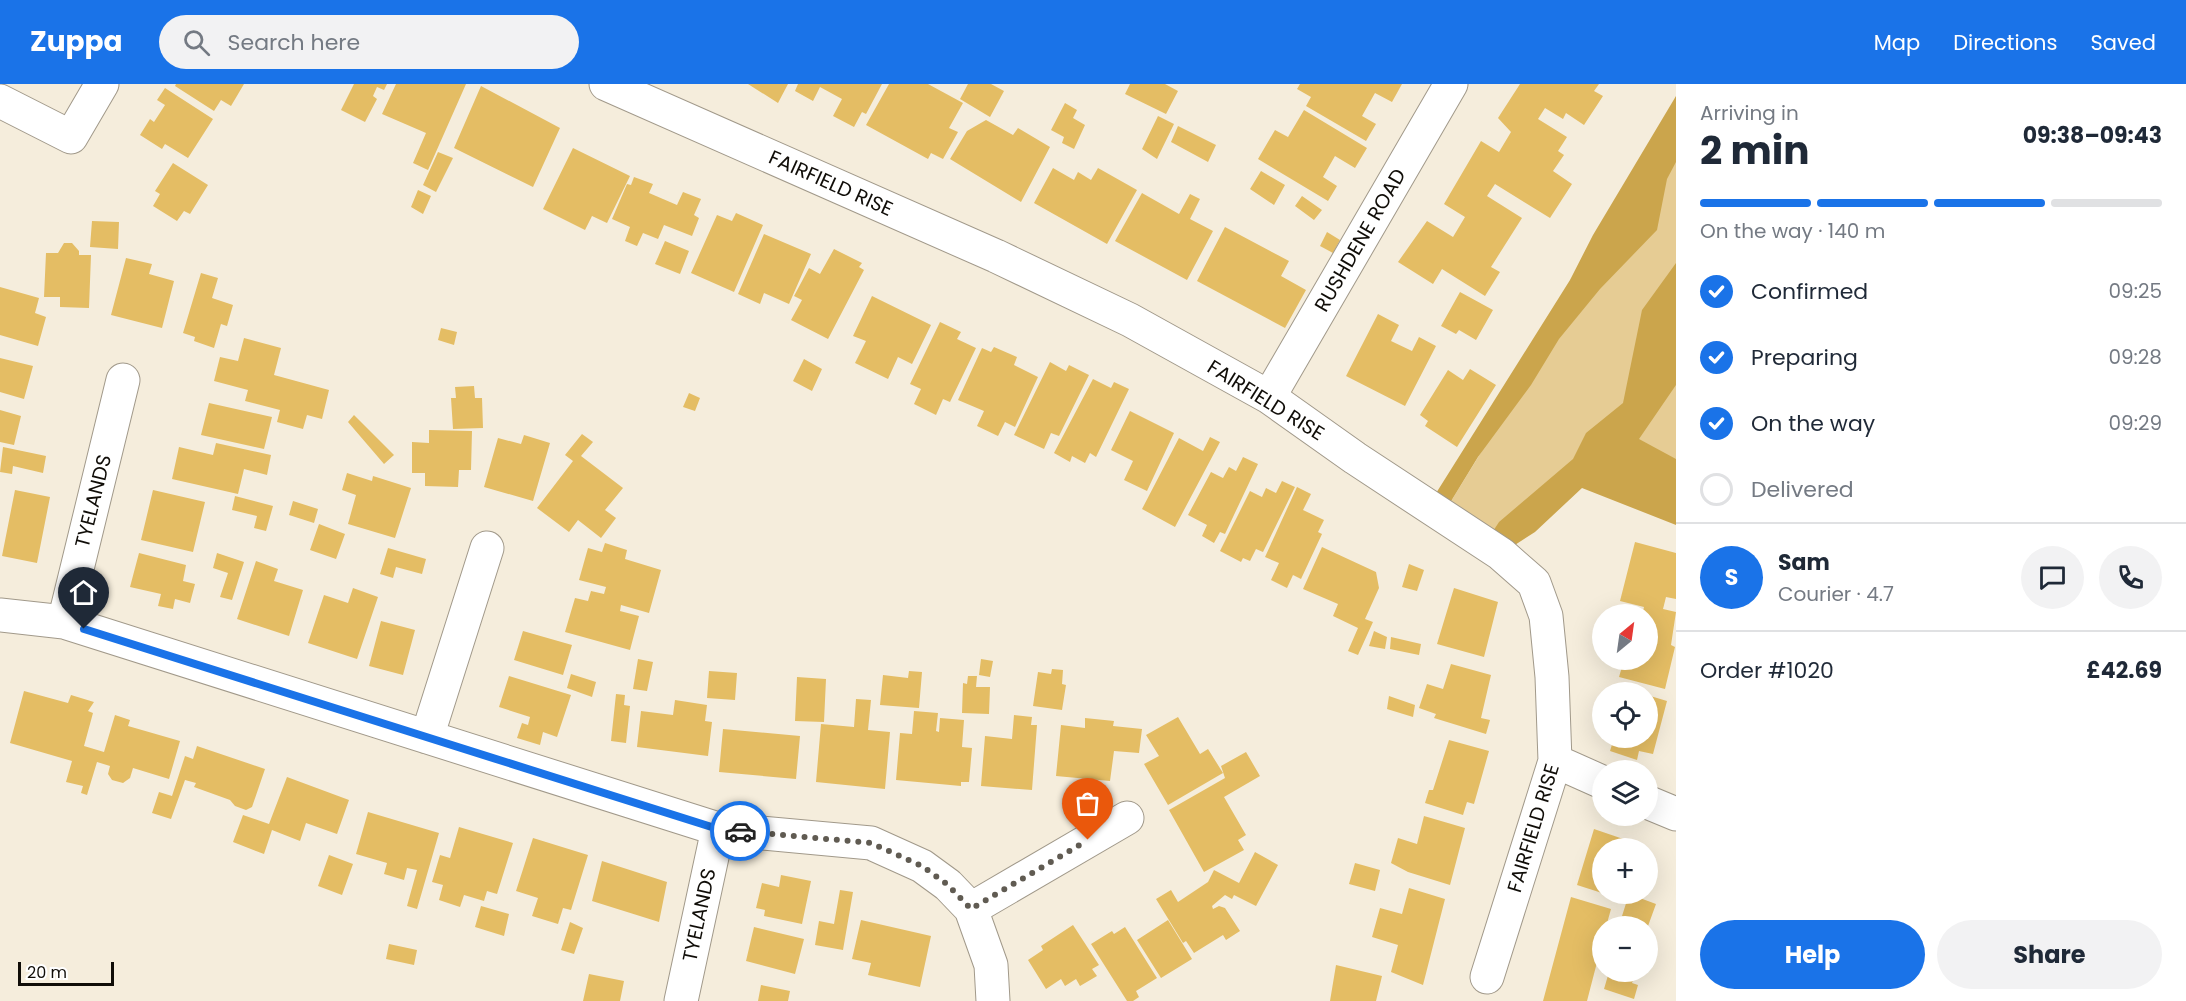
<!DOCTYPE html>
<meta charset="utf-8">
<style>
:root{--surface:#fff;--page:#f2f2f3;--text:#1f2937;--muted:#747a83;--line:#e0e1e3;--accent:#1a73e8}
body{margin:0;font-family:Poppins,sans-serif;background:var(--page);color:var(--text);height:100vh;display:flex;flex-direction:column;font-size:22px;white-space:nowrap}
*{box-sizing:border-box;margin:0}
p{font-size:20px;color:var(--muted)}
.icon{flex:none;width:33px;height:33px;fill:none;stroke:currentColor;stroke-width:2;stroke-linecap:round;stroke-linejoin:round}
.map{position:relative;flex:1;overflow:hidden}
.panel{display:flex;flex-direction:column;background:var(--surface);width:510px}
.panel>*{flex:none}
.needle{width:39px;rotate:29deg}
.tools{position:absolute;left:1592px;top:520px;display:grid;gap:12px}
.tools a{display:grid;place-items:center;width:66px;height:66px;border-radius:50%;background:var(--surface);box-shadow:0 6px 24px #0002;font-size:30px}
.scale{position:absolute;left:18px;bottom:15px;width:96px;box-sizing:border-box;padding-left:6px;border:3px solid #100d08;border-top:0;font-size:16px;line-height:21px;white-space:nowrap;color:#100d08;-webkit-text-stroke:4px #fff;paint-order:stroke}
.pin{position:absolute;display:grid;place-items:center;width:51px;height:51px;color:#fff;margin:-62px -26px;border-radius:50% 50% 50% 0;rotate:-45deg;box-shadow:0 0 6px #0007}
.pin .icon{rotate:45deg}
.courier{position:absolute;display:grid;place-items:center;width:60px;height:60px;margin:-30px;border:4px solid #1a73e8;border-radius:50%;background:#fff;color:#222;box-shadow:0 2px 8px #0007}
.head em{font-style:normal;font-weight:700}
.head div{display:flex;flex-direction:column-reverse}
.head{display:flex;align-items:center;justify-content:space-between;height:102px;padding:0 24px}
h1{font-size:39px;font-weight:700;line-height:45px}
.bar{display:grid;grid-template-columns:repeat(4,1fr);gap:9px 6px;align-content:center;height:72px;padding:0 24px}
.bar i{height:8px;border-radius:4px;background:var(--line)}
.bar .selected{background:var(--accent)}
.bar p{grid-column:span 4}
.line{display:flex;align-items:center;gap:15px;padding:0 24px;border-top:2px solid var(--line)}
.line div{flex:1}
.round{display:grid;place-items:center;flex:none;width:63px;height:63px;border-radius:32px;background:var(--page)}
ol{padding:0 24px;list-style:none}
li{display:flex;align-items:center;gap:18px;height:66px}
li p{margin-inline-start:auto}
li .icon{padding:6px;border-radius:50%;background:var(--accent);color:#fff;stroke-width:4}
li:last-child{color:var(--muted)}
li i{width:33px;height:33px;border:3px solid var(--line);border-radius:50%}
.cta{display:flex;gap:12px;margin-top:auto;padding:12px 24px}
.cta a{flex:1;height:69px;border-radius:36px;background:var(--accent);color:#fff;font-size:24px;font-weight:700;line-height:69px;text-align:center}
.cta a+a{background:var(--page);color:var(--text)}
header{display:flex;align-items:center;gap:36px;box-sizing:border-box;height:84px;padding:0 30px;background:var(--accent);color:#fff}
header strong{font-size:28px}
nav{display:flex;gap:33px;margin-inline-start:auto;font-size:21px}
.search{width:420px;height:54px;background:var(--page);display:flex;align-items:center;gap:15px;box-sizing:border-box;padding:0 21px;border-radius:33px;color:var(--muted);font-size:22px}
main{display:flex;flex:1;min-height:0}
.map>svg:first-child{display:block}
.green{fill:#e6cc94}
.forest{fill:#cba54c}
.building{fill:#e4bd64}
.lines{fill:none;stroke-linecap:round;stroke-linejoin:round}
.minor-casing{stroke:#a1998a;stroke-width:35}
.minor{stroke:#fff;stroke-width:33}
.done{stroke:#605b52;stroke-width:6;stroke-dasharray:0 10.8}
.route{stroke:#1a73e8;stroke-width:8}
.labels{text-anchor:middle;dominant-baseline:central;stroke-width:4.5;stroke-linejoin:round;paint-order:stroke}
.street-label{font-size:20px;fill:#100d08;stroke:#fff}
</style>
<header>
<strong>Zuppa</strong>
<div class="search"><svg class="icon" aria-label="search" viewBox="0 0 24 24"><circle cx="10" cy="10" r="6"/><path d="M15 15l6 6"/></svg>Search here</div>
<nav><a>Map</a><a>Directions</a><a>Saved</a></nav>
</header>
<main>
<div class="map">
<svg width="1676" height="917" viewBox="0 0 1676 917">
<rect width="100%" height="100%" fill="#f5eddc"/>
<!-- green -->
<path class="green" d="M 1676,51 L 1676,416 L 1584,382 L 1501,470 L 1442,432 Z"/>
<!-- forest -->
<path class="forest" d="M 1676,12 L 1676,78 L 1667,95 L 1657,146 L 1600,205 L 1559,255 L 1531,301 L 1478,373 L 1442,432 L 1433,414 L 1570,196 L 1593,151 Z
M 1676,179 L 1676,301 L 1639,355 L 1676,375 L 1676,441 L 1582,404 L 1535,448 L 1501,470 L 1486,458 L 1499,438 L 1573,375 L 1586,349 L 1623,319 L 1642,226 Z"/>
<!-- building -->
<path class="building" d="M 176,0 L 244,0 L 231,22 L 221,16 L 214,27 L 175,2 Z
M 354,0 L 387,0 L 384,6 L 377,3 L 373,12 L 377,15 L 365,38 L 341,26 Z
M 396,0 L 466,0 L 428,86 L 413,79 L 426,49 L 382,30 Z
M 748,0 L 788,0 L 778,19 Z
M 798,0 L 882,0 L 866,30 L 862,28 L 854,43 L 833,32 L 842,15 L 820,3 L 813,17 L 795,7 Z
M 889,0 L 928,0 L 963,19 L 949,44 L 958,48 L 943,75 L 931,69 L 928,75 L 866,41 Z
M 968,0 L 991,0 L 1004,7 L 990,33 L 960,15 Z
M 1130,0 L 1165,0 L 1178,7 L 1166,30 L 1125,10 Z
M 1300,0 L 1402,0 L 1392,18 L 1375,9 L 1362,32 L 1376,40 L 1366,57 L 1306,22 L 1311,13 L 1297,5 Z
M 1520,0 L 1599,0 L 1594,7 L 1603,12 L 1584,41 L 1566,29 L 1563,35 L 1545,24 L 1538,35 L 1567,53 L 1558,67 L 1564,71 L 1553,87 L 1572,100 L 1550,134 L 1495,100 L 1487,112 L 1522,134 L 1491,183 L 1500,188 L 1485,212 L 1442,185 L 1433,200 L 1398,178 L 1427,137 L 1453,153 L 1465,133 L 1444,120 L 1481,57 L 1499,68 L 1511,48 L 1498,34 Z
M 481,2 L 560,44 L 533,103 L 454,64 Z
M 165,4 L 213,35 L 188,74 L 165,60 L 162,65 L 140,51 L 150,35 L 154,38 L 165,21 L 157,16 Z
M 1065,19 L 1077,26 L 1073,34 L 1085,41 L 1074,65 L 1062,59 L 1064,53 L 1051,46 Z
M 1304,26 L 1367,64 L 1355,84 L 1335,72 L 1323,93 L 1337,102 L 1328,117 L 1258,75 L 1275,46 L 1288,53 Z
M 1158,32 L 1174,40 L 1157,75 L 1142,65 Z
M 986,36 L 1013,51 L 1018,44 L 1050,63 L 1021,118 L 950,75 L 967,47 Z
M 1178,42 L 1216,61 L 1208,78 L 1171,58 Z
M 573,64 L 630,92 L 607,139 L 592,132 L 585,146 L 543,125 Z
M 438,68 L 453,74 L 436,108 L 423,101 Z
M 173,79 L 208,101 L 190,130 L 184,127 L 177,137 L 153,122 L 160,110 L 155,107 Z
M 1053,84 L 1074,96 L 1078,88 L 1091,96 L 1098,84 L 1137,106 L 1107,160 L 1034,119 Z
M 1261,87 L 1285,101 L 1274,121 L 1250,105 Z
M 634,93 L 653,100 L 649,109 L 677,121 L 683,108 L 701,115 L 694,131 L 699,134 L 692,152 L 664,141 L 658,155 L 643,149 L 637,162 L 625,157 L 630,143 L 612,135 L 627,100 L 631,101 Z
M 418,106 L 431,112 L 423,130 L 411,123 Z
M 1142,109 L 1179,130 L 1190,110 L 1200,115 L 1190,135 L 1213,147 L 1187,196 L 1115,157 Z
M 1302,112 L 1322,126 L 1314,136 L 1295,122 Z
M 736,129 L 763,141 L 734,208 L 691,189 L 717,131 L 732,137 Z
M 92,137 L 119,138 L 118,165 L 90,163 Z
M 1225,143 L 1289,177 L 1281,192 L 1306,206 L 1285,244 L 1197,197 Z
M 1327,148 L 1340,156 L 1333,169 L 1320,162 Z
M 764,150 L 811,170 L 789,220 L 764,209 L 760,220 L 738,210 Z
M 665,157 L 689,167 L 680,190 L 655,180 Z
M 64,159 L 72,159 L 79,167 L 79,171 L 91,171 L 89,224 L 60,223 L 60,213 L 44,213 L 46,169 L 58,169 Z
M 834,165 L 862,179 L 859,183 L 864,186 L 828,255 L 791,236 L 802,216 L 794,212 L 809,184 L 820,190 Z
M 126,174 L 152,180 L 149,190 L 174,197 L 162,244 L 111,231 Z
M 201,189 L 218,194 L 212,214 L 233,221 L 227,242 L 221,240 L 214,264 L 194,257 L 195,253 L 183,249 Z
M 0,203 L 39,214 L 35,229 L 46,233 L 38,262 L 0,251 Z
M 1460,208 L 1493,226 L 1476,256 L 1459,246 L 1456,250 L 1441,242 Z
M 872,212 L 931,241 L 912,280 L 898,273 L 888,295 L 855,279 L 866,257 L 853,252 Z
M 1378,230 L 1399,241 L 1391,257 L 1412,267 L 1419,253 L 1436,262 L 1405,322 L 1346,292 Z
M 940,238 L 961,248 L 957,255 L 976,264 L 950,318 L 943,315 L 936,331 L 914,320 L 921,305 L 910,300 Z
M 441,244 L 457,248 L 454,261 L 438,256 Z
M 244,254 L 281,264 L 274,291 L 329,306 L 322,335 L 307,331 L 303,345 L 277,338 L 280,326 L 245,317 L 248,306 L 214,297 L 220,273 L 238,277 Z
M 994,263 L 1017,273 L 1014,281 L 1038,293 L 1015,343 L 1005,338 L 998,352 L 977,342 L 984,327 L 958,316 L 982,264 L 991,268 Z
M 0,274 L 33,282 L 24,315 L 0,308 Z
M 804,275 L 822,285 L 812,307 L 793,297 Z
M 1050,278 L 1066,287 L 1069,281 L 1089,291 L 1059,352 L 1051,349 L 1044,365 L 1014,351 Z
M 1470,285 L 1496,301 L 1457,363 L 1425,342 L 1428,337 L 1420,331 L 1448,286 L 1463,296 Z
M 1093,295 L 1111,304 L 1114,298 L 1129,305 L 1096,373 L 1090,369 L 1085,379 L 1072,372 L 1070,378 L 1054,369 Z
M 474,302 L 475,314 L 482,314 L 483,344 L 453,345 L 451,314 L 456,314 L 455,303 Z
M 689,309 L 700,314 L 695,327 L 683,323 Z
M 209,319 L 272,333 L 264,365 L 201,351 Z
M 0,326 L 21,332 L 14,361 L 0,358 Z
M 1130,327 L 1174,349 L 1147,407 L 1124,396 L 1133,377 L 1111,366 Z
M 354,331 L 394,371 L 384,380 L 348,338 Z
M 429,346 L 472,347 L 471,386 L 459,386 L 458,403 L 425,402 L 425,389 L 412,389 L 412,358 L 429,359 Z
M 582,350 L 593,358 L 581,372 L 623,404 L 605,426 L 616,434 L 601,454 L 578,436 L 569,448 L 537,424 L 573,377 L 565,371 Z
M 524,351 L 550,359 L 533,417 L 484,403 L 498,354 L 521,360 Z
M 1210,353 L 1220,358 L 1175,443 L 1142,425 L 1179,354 L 1203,367 Z
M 216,359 L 271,371 L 267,391 L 244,385 L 238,410 L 172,395 L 179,363 L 213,371 Z
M 3,363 L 46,372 L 43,389 L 13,382 L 12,390 L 0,388 Z
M 1243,373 L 1258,380 L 1225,450 L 1220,448 L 1214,459 L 1202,452 L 1207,441 L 1188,431 L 1211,388 L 1223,394 L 1229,383 L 1236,387 Z
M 347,389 L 372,397 L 373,392 L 411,404 L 395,454 L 348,440 L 356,411 L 342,406 Z
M 1282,397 L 1295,403 L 1263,468 L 1256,465 L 1250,477 L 1243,474 L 1241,478 L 1220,467 L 1250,407 L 1262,413 L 1266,404 L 1276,409 Z
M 1297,403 L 1311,410 L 1303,426 L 1324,436 L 1318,448 L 1322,450 L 1301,495 L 1293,491 L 1287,504 L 1271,496 L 1279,479 L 1265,473 Z
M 15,406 L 50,413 L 37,479 L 2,472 Z
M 153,406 L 205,418 L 193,468 L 141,456 Z
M 235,412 L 273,422 L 266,447 L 254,444 L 257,432 L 232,426 Z
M 293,417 L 318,425 L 314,439 L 289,431 Z
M 319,440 L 345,450 L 336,475 L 310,466 Z
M 1635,458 L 1676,469 L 1676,515 L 1666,513 L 1663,525 L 1676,528 L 1671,561 L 1675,563 L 1665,605 L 1619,593 L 1624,576 L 1647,576 L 1647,531 L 1642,531 L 1644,523 L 1620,517 Z
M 605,459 L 627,466 L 625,475 L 661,486 L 649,529 L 621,521 L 620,527 L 639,532 L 630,566 L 565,548 L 575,514 L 588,517 L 591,507 L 604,510 L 606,503 L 579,496 L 588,464 L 602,468 Z
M 1322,463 L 1376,488 L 1379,504 L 1365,535 L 1373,538 L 1358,571 L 1348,567 L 1358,544 L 1333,532 L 1338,520 L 1303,505 Z
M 388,464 L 426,475 L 422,490 L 396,483 L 393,494 L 380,490 Z
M 139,469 L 186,481 L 183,497 L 195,500 L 190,519 L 175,515 L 173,525 L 158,522 L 161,510 L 130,503 Z
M 217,469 L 244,478 L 232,516 L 220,513 L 228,489 L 213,484 Z
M 256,477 L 278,485 L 274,497 L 303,506 L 289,552 L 237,535 Z
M 1409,480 L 1424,486 L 1417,507 L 1402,503 Z
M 353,504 L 378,513 L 357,575 L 308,559 L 324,511 L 348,519 Z
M 1454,504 L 1498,518 L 1484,573 L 1437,560 Z
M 381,537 L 415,546 L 403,591 L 369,582 Z
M 523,547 L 572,561 L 563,591 L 514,576 Z
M 1374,547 L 1387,553 L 1385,565 L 1369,562 Z
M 1391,553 L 1421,560 L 1419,571 L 1390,565 Z
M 638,575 L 653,578 L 647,607 L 633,605 Z
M 981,575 L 993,577 L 990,593 L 979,591 Z
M 1451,580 L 1491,591 L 1481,634 L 1490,636 L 1486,650 L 1434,634 L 1436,630 L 1419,624 L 1427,600 L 1443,605 Z
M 1052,585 L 1063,586 L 1062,600 L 1066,601 L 1062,626 L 1033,622 L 1038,588 L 1051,590 Z
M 709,587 L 737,589 L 735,616 L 707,614 Z
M 909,587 L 922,588 L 919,624 L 880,621 L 883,591 L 908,594 Z
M 571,590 L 596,598 L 592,613 L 567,604 Z
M 509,592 L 571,611 L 557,653 L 543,648 L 540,661 L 517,654 L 522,639 L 528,641 L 530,633 L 499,623 Z
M 968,592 L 977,592 L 976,603 L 990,603 L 989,630 L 962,629 L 963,599 L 967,600 Z
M 797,593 L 826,595 L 824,638 L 795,637 Z
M 24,607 L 68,619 L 71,611 L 94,618 L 88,627 L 93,629 L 84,662 L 104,668 L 115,631 L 130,636 L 128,642 L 180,657 L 169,695 L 133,684 L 130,694 L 123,699 L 112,696 L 108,690 L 110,682 L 97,678 L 87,711 L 81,709 L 83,702 L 66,698 L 72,677 L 10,659 Z
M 616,610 L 625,611 L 624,621 L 630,622 L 626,659 L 611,657 Z
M 1647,611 L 1667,617 L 1653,670 L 1639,667 L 1637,676 L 1610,667 L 1614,654 L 1647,654 Z
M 1389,612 L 1415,621 L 1413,633 L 1387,625 Z
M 856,615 L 871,616 L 868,646 L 890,648 L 885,705 L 816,698 L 821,640 L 854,643 Z
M 675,616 L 707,621 L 705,637 L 712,638 L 708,672 L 637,663 L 641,627 L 673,631 Z
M 914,627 L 938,629 L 936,647 L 939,648 L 940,634 L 964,636 L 962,663 L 972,664 L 969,698 L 961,698 L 961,702 L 896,696 L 900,649 L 912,650 Z
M 1014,631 L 1032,633 L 1031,641 L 1037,641 L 1032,706 L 981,702 L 985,652 L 1012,655 Z
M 1178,633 L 1200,670 L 1208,665 L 1223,689 L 1168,721 L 1144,680 L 1159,672 L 1146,651 Z
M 1085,634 L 1114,637 L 1113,642 L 1142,645 L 1139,669 L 1114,667 L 1110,697 L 1056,692 L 1061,641 L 1085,644 Z
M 723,645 L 800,652 L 796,695 L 719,688 Z
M 1449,656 L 1489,667 L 1474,720 L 1467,718 L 1463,731 L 1425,719 L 1429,706 L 1433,706 Z
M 197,662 L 265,685 L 252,723 L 246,726 L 235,722 L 230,716 L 194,703 L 196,699 L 185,696 L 171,735 L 152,729 L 159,708 L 172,712 L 185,672 L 193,675 Z
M 1246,668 L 1260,692 L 1224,713 L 1246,751 L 1238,756 L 1244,766 L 1204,788 L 1169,726 L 1225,694 L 1221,682 Z
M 287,693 L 349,716 L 337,750 L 306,739 L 300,757 L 272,746 L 264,770 L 233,758 L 243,731 L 269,740 Z
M 368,728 L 439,749 L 417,825 L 407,822 L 417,786 L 407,784 L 404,796 L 384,790 L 387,779 L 356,770 Z
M 1424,732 L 1465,744 L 1450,801 L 1408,788 L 1391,779 L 1398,754 L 1417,760 Z
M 459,743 L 513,759 L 497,810 L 487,807 L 484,817 L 464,811 L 460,823 L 439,816 L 443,801 L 432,798 L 440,771 L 450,774 Z
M 1594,745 L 1632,758 L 1630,765 L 1602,765 L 1602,809 L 1577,801 Z
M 533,754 L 588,771 L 571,826 L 563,824 L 558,840 L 532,832 L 538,814 L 516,807 Z
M 1255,768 L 1278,781 L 1256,822 L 1234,811 L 1232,815 L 1225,811 L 1212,822 L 1213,825 L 1219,822 L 1225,824 L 1240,847 L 1226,856 L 1223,851 L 1194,869 L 1186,857 L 1183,859 L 1156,815 L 1171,806 L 1178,818 L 1208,798 L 1214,786 L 1239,799 Z
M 329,771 L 353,780 L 342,811 L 318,802 Z
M 602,777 L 667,798 L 659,838 L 592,817 Z
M 1355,779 L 1380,786 L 1375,807 L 1349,800 Z
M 781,791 L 811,797 L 802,840 L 764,832 L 765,826 L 756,824 L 762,799 L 779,803 Z
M 1409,804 L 1445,815 L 1423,901 L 1391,888 L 1398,861 L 1372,853 L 1380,824 L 1402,830 Z
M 840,806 L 853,808 L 843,866 L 815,861 L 819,837 L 834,840 Z
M 1629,810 L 1656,820 L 1648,842 L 1622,832 Z
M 1571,813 L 1611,825 L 1606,843 L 1602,843 L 1602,859 L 1587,917 L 1543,917 Z
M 481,822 L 509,830 L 504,852 L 475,843 Z
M 861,836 L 931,852 L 920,903 L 868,891 L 871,879 L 852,875 Z
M 1168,836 L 1192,875 L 1161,894 L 1137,856 Z
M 570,838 L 583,844 L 574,870 L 561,866 Z
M 1073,841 L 1099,881 L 1092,885 L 1097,892 L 1080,902 L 1076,895 L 1065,902 L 1061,895 L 1046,905 L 1028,876 L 1043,866 L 1041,862 Z
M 754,843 L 804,855 L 795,890 L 746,877 Z
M 1125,843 L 1157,894 L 1136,907 L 1139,913 L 1133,917 L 1127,917 L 1091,860 L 1112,847 L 1114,850 Z
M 389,860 L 417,866 L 414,881 L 386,875 Z
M 1336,881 L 1382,892 L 1376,917 L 1330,917 Z
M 1609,888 L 1636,888 L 1632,899 L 1638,901 L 1634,915 L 1604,905 Z
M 589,890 L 624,897 L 620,917 L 583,917 Z
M 761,901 L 790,907 L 788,917 L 758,917 Z"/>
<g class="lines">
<!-- minor casing -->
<g class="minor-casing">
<path id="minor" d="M 606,0 L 996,172 L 1130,236 L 1269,313 L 1355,374 L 1501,470 L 1534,499 L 1546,532 L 1552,593 L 1555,677 L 1487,893
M 0,17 L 71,53 L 102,0
M 1269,313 L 1451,0
M 0,531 L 64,538 L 718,745 L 871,759 L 922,782 L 948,801 L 971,825 L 991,881 L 993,917
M 64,538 L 123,296
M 427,653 L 487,464
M 1555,677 L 1602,698
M 1647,718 L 1676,730
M 971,825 L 1127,734
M 681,917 L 718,745"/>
</g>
<!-- minor -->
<use href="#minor" class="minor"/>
</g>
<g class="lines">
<!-- done -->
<path class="done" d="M 740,747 L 871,759 L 922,782 L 948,801 L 971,825 L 1088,756"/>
<!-- route -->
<path class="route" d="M 84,545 L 718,745 L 740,747"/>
</g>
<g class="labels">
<!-- street labels -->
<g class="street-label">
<text transform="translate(831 99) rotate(24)">FAIRFIELD RISE</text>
<text transform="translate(1360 156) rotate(-60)">RUSHDENE ROAD</text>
<text transform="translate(1266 316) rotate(32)">FAIRFIELD RISE</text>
<text transform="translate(93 417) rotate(-76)">TYELANDS</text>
<text transform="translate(1533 744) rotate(-73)">FAIRFIELD RISE</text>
<text transform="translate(699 831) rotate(-78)">TYELANDS</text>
</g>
</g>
</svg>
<div class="tools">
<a><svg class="needle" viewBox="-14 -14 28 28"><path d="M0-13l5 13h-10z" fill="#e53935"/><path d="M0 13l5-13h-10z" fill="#747a83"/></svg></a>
<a><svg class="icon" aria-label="locate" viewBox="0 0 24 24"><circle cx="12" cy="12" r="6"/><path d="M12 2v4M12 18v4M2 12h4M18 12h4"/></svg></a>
<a><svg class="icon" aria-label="layers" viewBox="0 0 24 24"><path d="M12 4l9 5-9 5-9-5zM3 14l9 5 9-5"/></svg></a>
<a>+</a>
<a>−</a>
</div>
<div class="scale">20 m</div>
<div class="pin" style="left:1088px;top:756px;background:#ea580c"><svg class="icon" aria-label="bag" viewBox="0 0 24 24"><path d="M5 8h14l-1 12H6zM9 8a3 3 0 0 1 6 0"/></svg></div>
<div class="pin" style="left:84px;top:545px;background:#1f2937"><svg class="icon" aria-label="home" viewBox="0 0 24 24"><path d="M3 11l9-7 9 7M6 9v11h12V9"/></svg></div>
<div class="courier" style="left:740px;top:747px"><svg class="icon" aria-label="car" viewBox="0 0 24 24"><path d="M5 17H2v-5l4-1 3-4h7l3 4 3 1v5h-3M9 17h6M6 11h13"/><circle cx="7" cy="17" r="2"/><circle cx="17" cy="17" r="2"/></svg></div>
</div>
<section class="panel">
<div class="head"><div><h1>2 min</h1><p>Arriving in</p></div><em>09:38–09:43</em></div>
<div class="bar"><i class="selected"></i><i class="selected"></i><i class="selected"></i><i></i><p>On the way · 140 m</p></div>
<ol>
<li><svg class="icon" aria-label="check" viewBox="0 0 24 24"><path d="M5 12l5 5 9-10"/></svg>Confirmed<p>09:25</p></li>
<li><svg class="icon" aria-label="check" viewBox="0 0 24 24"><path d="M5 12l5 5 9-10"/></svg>Preparing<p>09:28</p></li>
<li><svg class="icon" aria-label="check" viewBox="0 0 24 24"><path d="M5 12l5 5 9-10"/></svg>On the way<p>09:29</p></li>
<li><i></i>Delivered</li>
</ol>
<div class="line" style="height:108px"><b class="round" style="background:var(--accent);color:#fff">S</b><div><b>Sam</b><p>Courier · 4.7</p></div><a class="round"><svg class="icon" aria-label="chat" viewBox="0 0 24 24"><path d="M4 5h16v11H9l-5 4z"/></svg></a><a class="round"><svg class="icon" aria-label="phone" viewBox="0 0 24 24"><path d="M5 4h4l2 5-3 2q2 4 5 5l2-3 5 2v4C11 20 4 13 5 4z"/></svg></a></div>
<div class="line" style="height:78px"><div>Order #1020</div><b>£42.69</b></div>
<div class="cta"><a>Help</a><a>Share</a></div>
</section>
</main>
